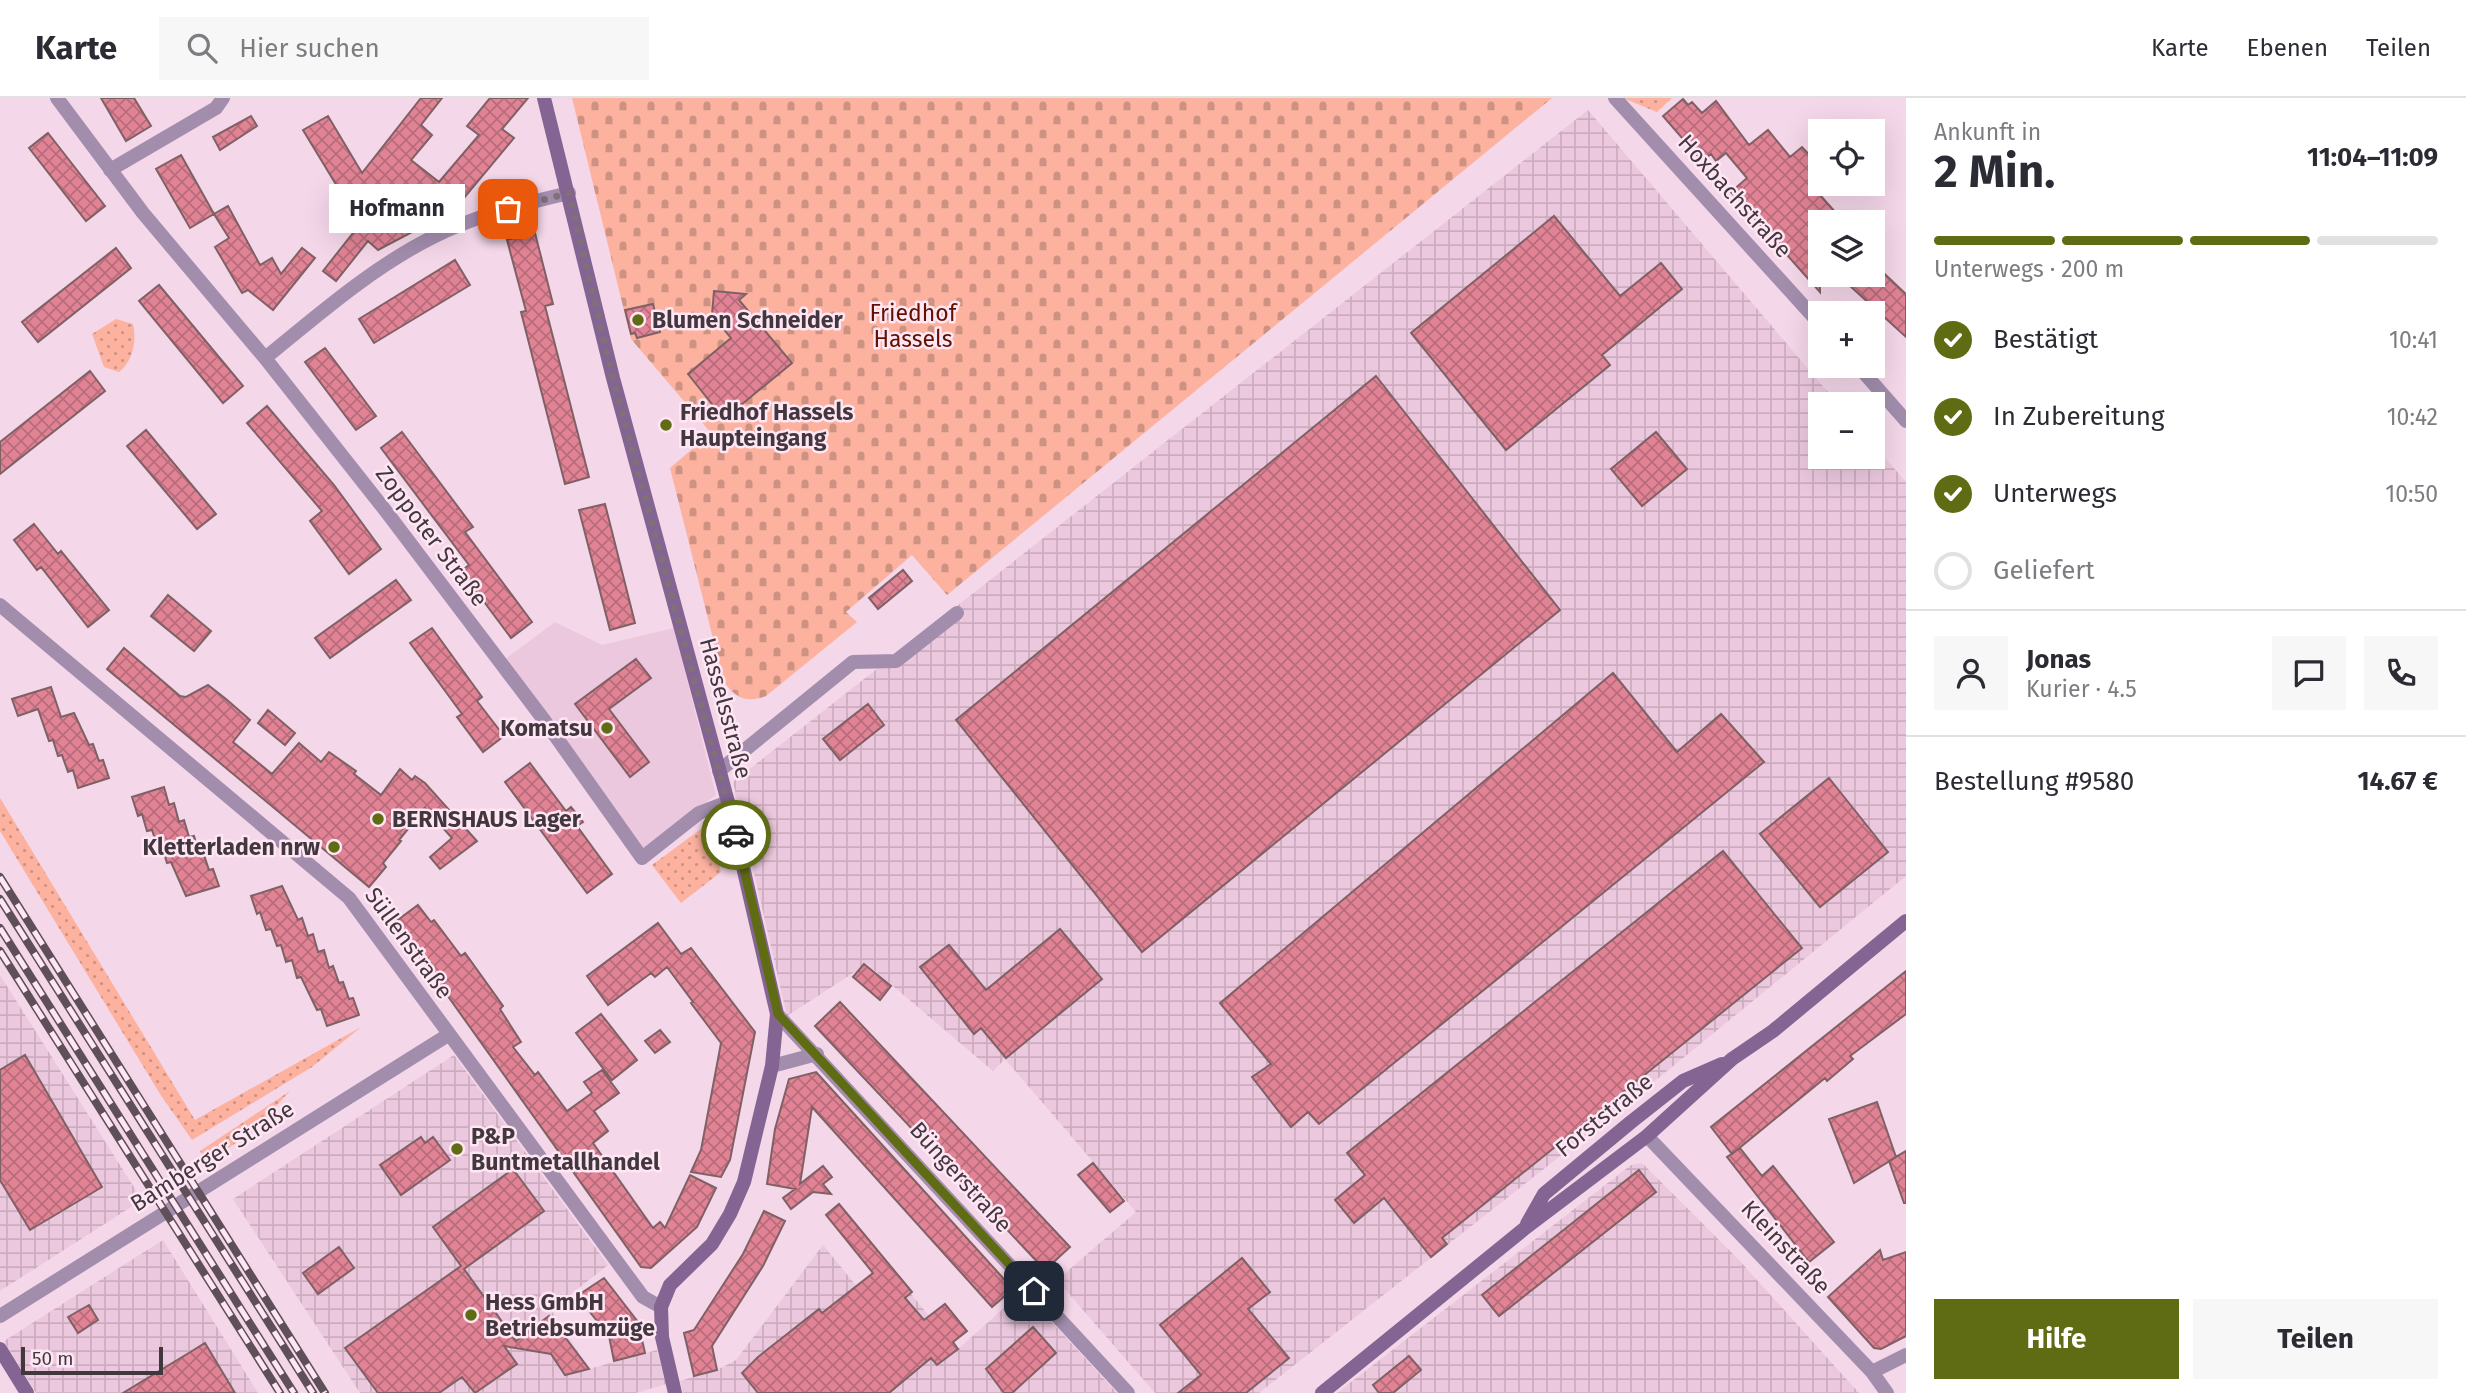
<!DOCTYPE html>
<html lang="de">
<meta charset="utf-8">
<style>
:root{--surface:#fff;--page:#f7f7f7;--text:#2b2b33;--muted:#7c7c81;--line:#e1e1e2;--accent:#606c14}
body{margin:0;font-family:"Fira Sans",sans-serif;background:var(--page);color:var(--text);height:100vh;display:flex;flex-direction:column;font-size:26px;white-space:nowrap}
*{box-sizing:border-box;margin:0}
p{font-size:23px;color:var(--muted)}
.icon{flex:none;width:38px;height:38px;fill:none;stroke:currentColor;stroke-width:2;stroke-linecap:round;stroke-linejoin:round}
.map{position:relative;flex:1;overflow:hidden}
.panel{display:flex;flex-direction:column;background:var(--surface);width:560px}
.panel>*{flex:none}
.tools{position:absolute;left:1808px;top:21px;display:grid;gap:14px}
.tools a{display:grid;place-items:center;width:77px;height:77px;border-radius:0px;background:var(--surface);box-shadow:0 7px 28px #0002;font-size:35px}
.scale{position:absolute;left:21px;bottom:18px;width:142px;box-sizing:border-box;padding-left:7px;border:4px solid #43373e;border-top:0;font-size:19px;line-height:24px;white-space:nowrap;color:#43373e;-webkit-text-stroke:5px #fee6f4;paint-order:stroke}
.pin{position:absolute;display:grid;place-items:center;width:60px;height:60px;color:#fff;margin:-30px;border-radius:14px;box-shadow:0 4px 10px #0006}
.courier{position:absolute;display:grid;place-items:center;width:70px;height:70px;margin:-35px;border:5px solid #606c14;border-radius:50%;background:#fff;color:#222;box-shadow:0 2px 9px #0007}
.bubble{position:absolute;height:49px;border-radius:0px;background:var(--surface);box-shadow:0 7px 28px #0002;font-size:23px;font-weight:700;line-height:49px;text-align:center}
.headline em{font-style:normal;font-weight:700}
.headline div{display:flex;flex-direction:column-reverse}
.headline{display:flex;align-items:center;justify-content:space-between;height:119px;padding:0 28px}
h1{font-size:46px;font-weight:700;line-height:52px}
.bar{display:grid;grid-template-columns:repeat(4,1fr);gap:10px 7px;align-content:center;height:84px;padding:0 28px}
.bar i{height:9px;border-radius:5px;background:var(--line)}
.bar .current{background:var(--accent)}
.bar p{grid-column:span 4}
.line{display:flex;align-items:center;gap:18px;padding:0 28px;border-top:2px solid var(--line)}
.line div{flex:1}
.round{display:grid;place-items:center;flex:none;width:74px;height:74px;border-radius:0px;background:var(--page)}
ol{padding:0 28px;list-style:none}
li{display:flex;align-items:center;gap:21px;height:77px}
li p{margin-inline-start:auto}
li .icon{padding:7px;border-radius:50%;background:var(--accent);color:#fff;stroke-width:4}
li:last-child{color:var(--muted)}
li i{width:38px;height:38px;border:4px solid var(--line);border-radius:50%}
.primary-button{display:flex;gap:14px;margin-top:auto;padding:14px 28px}
.primary-button a{flex:1;height:80px;border-radius:0px;background:var(--accent);color:#fff;font-size:28px;font-weight:700;line-height:80px;text-align:center}
.primary-button a+a{background:var(--page);color:var(--text)}
header{display:flex;align-items:center;gap:42px;box-sizing:border-box;height:98px;padding:0 35px;background:var(--surface);border-bottom:2px solid var(--line)}
header strong{font-size:33px}
nav{display:flex;gap:38px;margin-inline-start:auto;font-size:24px}
.search{width:490px;height:63px;background:var(--page);display:flex;align-items:center;gap:18px;box-sizing:border-box;padding:0 24px;border-radius:0px;color:var(--muted);font-size:26px}
main{display:flex;flex:1;min-height:0}
.map>svg:first-child{display:block}
.built{fill:#ecc8de}
.industrial{fill:url(#industrial-grid)}
.grass{fill:url(#grass-dots)}
.cemetery{fill:url(#cemetery-stones)}
.building{fill:url(#building-cross-hatch);stroke:#7f6165;stroke-width:2}
.lines{fill:none;stroke-linecap:round;stroke-linejoin:round}
.street{stroke:#a28dad;stroke-width:14}
.secondary{stroke:#836493;stroke-width:14}
.rail-casing{stroke:#5e4f58;stroke-width:8}
.rail{stroke:#fee6f4;stroke-width:5;stroke-dasharray:16;stroke-linecap:butt}
.done{stroke:#816f7a;stroke-width:7;stroke-dasharray:0 12.6}
.route{stroke:#606c14;stroke-width:9}
.poi-dot{fill:#606c14;stroke:#fee6f4;stroke-width:2.5}
.labels{text-anchor:middle;dominant-baseline:central;stroke-width:5;stroke-linejoin:round;paint-order:stroke}
.street-label{font-size:23px;fill:#43373e;stroke:#fee6f4}
.park-label{font-size:23px;fill:#621100;stroke:#fee6f4}
.poi-label{font-size:23px;font-weight:bold;fill:#43373e;stroke:#fee6f4;text-anchor:start}
</style>
<header>
<strong>Karte</strong>
<div class="search"><svg class="icon" aria-label="search" viewBox="0 0 24 24"><circle cx="10" cy="10" r="6"/><path d="M15 15l6 6"/></svg>Hier suchen</div>
<nav><a>Karte</a><a>Ebenen</a><a>Teilen</a></nav>
</header>
<main>
<div class="map">
<svg width="1906" height="1295" viewBox="0 0 1906 1295">
<defs>
<pattern id="industrial-grid" width="8" height="8" patternUnits="userSpaceOnUse" patternTransform="scale(1.75)"><rect width="8" height="8" fill="#ecc8de"/><path d="M0 4h8M4 0v8" fill="none" stroke="#ccacc0"/></pattern>
<pattern id="grass-dots" width="8" height="8" patternUnits="userSpaceOnUse" patternTransform="scale(1.75)"><rect width="8" height="8" fill="#fcb29f"/><path d="M2 2h.1M6 6h.1" fill="none" stroke="#ce9283" stroke-width="1.8" stroke-linecap="round"/></pattern>
<pattern id="cemetery-stones" width="16" height="16" patternUnits="userSpaceOnUse" patternTransform="scale(1.75)"><rect width="16" height="16" fill="#fcb29f"/><path d="M2 7V4a2 2 0 0 1 4 0v3zM10 15v-3a2 2 0 0 1 4 0v3z" fill="#ce9283"/></pattern>
<pattern id="building-cross-hatch" width="8" height="8" patternUnits="userSpaceOnUse" patternTransform="scale(1.75)"><rect width="8" height="8" fill="#e18395"/><path d="M0 0l8 8M0 8l8-8" fill="none" stroke="#b86c7b"/></pattern>
</defs>
<rect width="100%" height="100%" fill="#f4d7e9"/>
<!-- built -->
<path class="built" d="M 555,524 L 602,547 L 674,530 L 716,697 L 644,750 L 504,562 Z"/>
<!-- industrial -->
<path class="industrial" d="M 1588,12 L 1838,306 L 1820,306 L 1820,359 L 1872,359 L 1873,346 L 1906,384 L 1906,778 L 1634,1000 L 1259,1295 L 1155,1295 L 1057,1182 L 1136,1114 L 1005,961 L 993,973 L 867,866 L 787,918 L 733,684 Z
M 0,877 L 142,1102 L 0,1193 Z
M 454,957 L 608,1167 L 551,1212 L 589,1271 L 657,1252 L 666,1286 L 636,1295 L 360,1295 L 233,1101 Z
M 1642,1065 L 1739,1162 L 1859,1295 L 1337,1295 L 1631,1067 Z
M 163,1142 L 258,1295 L 36,1295 L 4,1243 Z
M 823,1147 L 881,1218 L 911,1196 L 957,1252 L 1023,1193 L 1117,1295 L 683,1295 L 680,1283 L 717,1272 L 736,1262 Z"/>
<!-- grass -->
<path class="grass" d="M 1623,0 L 1672,0 L 1657,14 Z
M 116,221 L 133,226 C 137,243 133,263 119,274 L 104,269 L 92,236 Z
M 0,700 L 195,1022 L 361,929 L 312,969 L 192,1042 L 160,996 L 0,733 Z
M 701,731 L 710,733 L 721,774 L 681,805 L 652,767 Z
M 290,993 L 250,1036 L 206,1064 L 200,1053 Z"/>
<!-- cemetery -->
<path class="cemetery" d="M 572,0 L 1552,0 L 947,497 L 912,457 L 846,514 L 857,524 L 766,598 C 746,605 737,601 724,584 L 670,370 L 711,335 L 631,241 Z"/>
<!-- building -->
<path class="building" d="M 101,0 L 134,0 L 151,28 L 126,43 Z
M 421,0 L 442,0 L 421,27 L 432,37 L 411,62 L 439,84 L 479,37 L 467,28 L 490,0 L 528,0 L 502,31 L 514,40 L 454,112 L 378,152 L 368,143 L 336,183 L 323,173 L 364,121 L 340,102 L 343,98 L 303,32 L 328,18 L 362,75 Z
M 1683,1 L 1688,7 L 1692,4 L 1702,15 L 1716,3 L 1749,47 L 1768,32 L 1790,59 L 1802,49 L 1817,65 L 1811,70 L 1815,74 L 1811,77 L 1825,91 L 1820,97 L 1844,124 L 1820,124 L 1820,194 L 1731,94 L 1747,80 L 1726,55 L 1716,63 L 1711,56 L 1702,63 L 1663,18 Z
M 251,18 L 257,28 L 220,52 L 213,39 Z
M 48,35 L 105,108 L 86,123 L 29,50 Z
M 181,57 L 214,116 L 190,130 L 156,71 Z
M 228,108 L 260,167 L 272,160 L 281,176 L 302,150 L 315,160 L 273,212 L 248,192 L 242,195 L 215,149 L 229,140 L 214,116 Z
M 1554,118 L 1620,198 L 1661,165 L 1682,191 L 1602,257 L 1610,267 L 1506,352 L 1411,235 Z
M 535,135 L 553,206 L 545,208 L 589,379 L 565,386 L 521,214 L 526,213 L 507,142 Z
M 116,150 L 131,170 L 38,244 L 22,224 Z
M 455,162 L 470,187 L 374,245 L 359,221 Z
M 1872,164 L 1906,196 L 1906,239 L 1838,177 L 1872,177 Z
M 159,187 L 243,288 L 223,305 L 139,203 Z
M 714,193 L 746,196 L 739,202 L 792,265 L 724,321 L 688,276 L 731,240 L 712,217 Z
M 653,206 L 660,234 L 637,240 L 635,235 L 631,236 L 625,212 Z
M 325,250 L 376,318 L 356,332 L 305,264 Z
M 90,273 L 105,293 L 0,376 L 0,344 Z
M 1376,278 L 1560,512 L 1142,854 L 956,622 Z
M 267,308 L 334,387 L 381,451 L 349,476 L 310,423 L 322,413 L 247,325 Z
M 146,332 L 216,416 L 197,431 L 127,348 Z
M 402,334 L 473,429 L 465,434 L 532,524 L 511,540 L 461,473 L 469,467 L 381,350 Z
M 1656,334 L 1687,371 L 1642,408 L 1611,371 Z
M 605,406 L 635,525 L 610,532 L 579,412 Z
M 34,426 L 58,456 L 61,453 L 109,512 L 88,529 L 41,469 L 37,472 L 14,442 Z
M 903,472 L 912,483 L 878,511 L 869,500 Z
M 396,482 L 411,502 L 330,560 L 315,540 Z
M 168,497 L 211,533 L 194,553 L 151,518 Z
M 432,530 L 482,599 L 477,603 L 504,638 L 483,654 L 457,619 L 462,616 L 410,545 Z
M 124,550 L 180,598 L 186,599 L 208,587 L 226,601 L 250,622 L 233,644 L 272,676 L 299,645 L 321,664 L 329,654 L 356,673 L 354,676 L 381,697 L 400,671 L 412,682 L 415,678 L 425,685 L 477,743 L 440,771 L 430,759 L 452,740 L 425,710 L 399,742 L 401,743 L 383,765 L 386,769 L 369,789 L 107,571 Z
M 636,561 L 651,580 L 609,611 L 649,664 L 630,679 L 575,606 Z
M 1613,575 L 1677,654 L 1721,616 L 1764,664 L 1319,1026 L 1308,1014 L 1291,1029 L 1252,979 L 1271,966 L 1220,905 Z
M 51,589 L 61,619 L 74,615 L 89,647 L 93,646 L 99,663 L 103,662 L 109,680 L 78,690 L 73,672 L 68,674 L 62,657 L 58,658 L 53,642 L 49,643 L 38,611 L 18,618 L 12,601 Z
M 868,606 L 884,627 L 840,662 L 823,641 Z
M 268,612 L 295,635 L 285,647 L 258,625 Z
M 530,665 L 566,713 L 571,709 L 583,724 L 577,728 L 612,776 L 587,795 L 505,684 Z
M 1829,680 L 1888,754 L 1820,809 L 1760,736 Z
M 164,689 L 169,707 L 174,705 L 179,724 L 184,722 L 189,739 L 194,738 L 199,755 L 203,754 L 209,772 L 213,771 L 219,788 L 186,798 L 171,764 L 167,765 L 162,749 L 158,750 L 152,732 L 147,733 L 142,716 L 138,718 L 132,699 Z
M 1723,753 L 1802,850 L 1442,1140 L 1447,1146 L 1431,1159 L 1384,1100 L 1354,1125 L 1335,1102 L 1365,1077 L 1347,1055 Z
M 282,788 L 298,822 L 302,820 L 308,838 L 313,836 L 318,854 L 324,852 L 329,870 L 333,868 L 339,885 L 343,884 L 349,901 L 353,900 L 359,917 L 327,928 L 321,911 L 317,912 L 301,879 L 297,880 L 292,862 L 286,864 L 281,847 L 277,848 L 271,831 L 266,832 L 260,814 L 257,816 L 251,798 Z
M 418,807 L 431,824 L 434,822 L 461,858 L 465,855 L 503,908 L 500,911 L 521,944 L 513,949 L 535,977 L 538,974 L 567,1013 L 592,995 L 584,984 L 602,972 L 619,995 L 594,1013 L 608,1033 L 593,1045 L 653,1130 L 660,1124 L 665,1130 L 690,1077 L 716,1090 L 697,1129 L 651,1170 L 641,1169 L 395,824 Z
M 658,825 L 681,856 L 691,850 L 755,934 L 730,1062 L 721,1079 L 691,1074 L 701,1052 L 721,945 L 691,905 L 693,904 L 667,869 L 655,879 L 651,875 L 608,907 L 587,878 Z
M 1060,831 L 1102,881 L 1006,960 L 981,930 L 974,936 L 920,869 L 949,847 L 986,892 Z
M 864,866 L 891,888 L 880,902 L 853,879 Z
M 1906,873 L 1906,916 L 1850,958 L 1853,961 L 1827,983 L 1825,980 L 1732,1056 L 1711,1029 Z
M 840,904 L 1070,1149 L 1045,1172 L 815,928 Z
M 601,916 L 637,962 L 612,982 L 576,935 Z
M 660,932 L 670,944 L 655,955 L 645,943 Z
M 25,957 L 102,1089 L 30,1132 L 0,1082 L 0,972 Z
M 816,974 L 1013,1191 L 992,1209 L 812,1009 L 800,1086 L 823,1068 L 832,1079 L 823,1086 L 831,1096 L 813,1094 L 791,1111 L 783,1100 L 795,1091 L 767,1086 L 775,1031 L 789,981 Z
M 1877,1004 L 1896,1059 L 1854,1085 L 1829,1021 Z
M 421,1039 L 425,1045 L 433,1039 L 450,1062 L 401,1097 L 380,1067 Z
M 1740,1050 L 1762,1078 L 1773,1068 L 1834,1144 L 1809,1164 L 1727,1059 Z
M 1906,1053 L 1906,1105 L 1904,1105 L 1889,1063 Z
M 1093,1065 L 1124,1103 L 1110,1114 L 1078,1077 Z
M 513,1071 L 544,1113 L 464,1171 L 516,1243 L 549,1218 L 589,1271 L 565,1277 L 551,1256 L 504,1248 L 517,1266 L 475,1295 L 462,1279 L 439,1295 L 378,1295 L 345,1250 L 461,1168 L 433,1129 Z
M 1639,1072 L 1656,1094 L 1499,1218 L 1482,1197 Z
M 839,1106 L 912,1194 L 905,1200 L 924,1222 L 945,1206 L 967,1233 L 953,1244 L 958,1251 L 937,1267 L 931,1260 L 889,1295 L 758,1295 L 742,1275 L 758,1259 L 819,1211 L 822,1215 L 873,1175 L 826,1117 Z
M 764,1113 L 785,1123 L 763,1168 L 712,1248 L 717,1272 L 694,1278 L 684,1235 L 694,1232 L 743,1156 Z
M 339,1149 L 354,1170 L 318,1196 L 303,1175 Z
M 1880,1152 L 1883,1162 L 1906,1154 L 1906,1238 L 1881,1251 L 1874,1250 L 1828,1199 Z
M 1242,1160 L 1270,1194 L 1248,1211 L 1289,1260 L 1246,1295 L 1178,1295 L 1201,1277 L 1160,1227 Z
M 604,1180 L 638,1224 L 645,1255 L 614,1263 L 609,1238 L 577,1198 Z
M 89,1207 L 98,1222 L 78,1235 L 68,1219 Z
M 1033,1229 L 1056,1255 L 1012,1295 L 1004,1295 L 986,1271 Z
M 205,1245 L 235,1295 L 123,1295 L 192,1253 Z
M 1409,1258 L 1421,1272 L 1393,1295 L 1379,1295 L 1373,1287 Z"/>
<g class="lines">
<!-- street -->
<path class="street" d="M 57,0 L 143,115 L 265,260 L 385,412 L 544,622 L 642,760 L 699,715 L 728,704
M 1615,0 L 1820,226
M 110,72 L 216,10 L 223,0
M 265,260 C 318,217 370,171 431,140 C 474,118 522,106 569,95
M 1858,268 L 1906,323
M 0,507 L 349,800 L 643,1199 L 661,1209
M 719,673 L 853,564 L 896,563 L 957,515
M 777,916 L 1128,1295
M 772,968 L 817,956
M 1647,1038 L 1872,1274 L 1887,1295
M 0,1218 L 448,937
M 1872,1274 L 1906,1257"/>
<!-- secondary -->
<path class="secondary" d="M 544,0 L 613,280 L 728,704 L 777,916 L 772,968 L 744,1084 L 730,1116 L 712,1146 L 670,1187 L 661,1209 L 662,1239 L 675,1295
M 1527,1126 L 1544,1096 L 1631,1024 L 1683,983 L 1722,966
M 0,1251 L 27,1295
M 1322,1295 L 1524,1131 L 1647,1038 L 1732,961 L 1773,933 L 1906,823"/>
<!-- rail casing -->
<g class="rail-casing">
<path id="rail" d="M 0,779 L 325,1295
M 0,801 L 313,1295
M 0,830 L 294,1295
M 0,853 L 280,1295"/>
</g>
<!-- rail -->
<use href="#rail" class="rail"/>
</g>
<g class="lines">
<!-- done -->
<path class="done" d="M 508,111 L 569,95 L 613,280 L 736,737"/>
<!-- route -->
<path class="route" d="M 736,737 L 778,916 L 1034,1193"/>
</g>
<!-- markers -->
<g class="poi-dot">
<circle cx="638" cy="222" r="7"/>
<circle cx="666" cy="327" r="7"/>
<circle cx="607" cy="630" r="7"/>
<circle cx="378" cy="721" r="7"/>
<circle cx="334" cy="749" r="7"/>
<circle cx="457" cy="1051" r="7"/>
<circle cx="471" cy="1217" r="7"/>
</g>
<g class="labels">
<!-- street labels -->
<g class="street-label">
<text transform="translate(1735 98) rotate(48)">Hoxbachstraße</text>
<text transform="translate(432 438) rotate(53)">Zoppoter Straße</text>
<text transform="translate(726 610) rotate(75)">Hasselsstraße</text>
<text transform="translate(409 845) rotate(54)">Süllenstraße</text>
<text transform="translate(1604 1017) rotate(-39)">Forststraße</text>
<text transform="translate(212 1058) rotate(-32)">Bamberger Straße</text>
<text transform="translate(961 1079) rotate(48)">Büngerstraße</text>
<text transform="translate(1786 1149) rotate(47)">Kleinstraße</text>
</g>
<!-- park labels -->
<g class="park-label">
<text x="913" y="215">Friedhof<tspan x="913" dy="26">Hassels</tspan></text>
</g>
<!-- poi labels -->
<g class="poi-label">
<text x="652" y="222">Blumen Schneider</text>
<text x="680" y="314">Friedhof Hassels<tspan x="680" dy="26">Haupteingang</tspan></text>
<text x="593" y="630" text-anchor="end">Komatsu</text>
<text x="392" y="721">BERNSHAUS Lager</text>
<text x="320" y="749" text-anchor="end">Kletterladen nrw</text>
<text x="471" y="1038">P&amp;P<tspan x="471" dy="26">Buntmetallhandel</tspan></text>
<text x="485" y="1204">Hess GmbH<tspan x="485" dy="26">Betriebsumzüge</tspan></text>
</g>
</g>
</svg>
<div class="tools">
<a><svg class="icon" aria-label="locate" viewBox="0 0 24 24"><circle cx="12" cy="12" r="6"/><path d="M12 2v4M12 18v4M2 12h4M18 12h4"/></svg></a>
<a><svg class="icon" aria-label="layers" viewBox="0 0 24 24"><path d="M12 4l9 5-9 5-9-5zM3 14l9 5 9-5"/></svg></a>
<a>+</a>
<a>−</a>
</div>
<div class="scale">50 m</div>
<div class="pin" style="left:508px;top:111px;background:#ea580c"><svg class="icon" aria-label="bag" viewBox="0 0 24 24"><path d="M5 8h14l-1 12H6zM9 8a3 3 0 0 1 6 0"/></svg></div>
<div class="pin" style="left:1034px;top:1193px;background:#1f2937"><svg class="icon" aria-label="home" viewBox="0 0 24 24"><path d="M3 11l9-7 9 7M6 9v11h12V9"/></svg></div>
<div class="courier" style="left:736px;top:737px"><svg class="icon" aria-label="car" viewBox="0 0 24 24"><path d="M5 17H2v-5l4-1 3-4h7l3 4 3 1v5h-3M9 17h6M6 11h13"/><circle cx="7" cy="17" r="2"/><circle cx="17" cy="17" r="2"/></svg></div>
<div class="bubble" style="left:329px;top:86px;width:136px">Hofmann</div>
</div>
<section class="panel">
<div class="headline"><div><h1>2 Min.</h1><p>Ankunft in</p></div><em>11:04–11:09</em></div>
<div class="bar"><i class="current"></i><i class="current"></i><i class="current"></i><i></i><p>Unterwegs · 200 m</p></div>
<ol>
<li><svg class="icon" aria-label="check" viewBox="0 0 24 24"><path d="M5 12l5 5 9-10"/></svg>Bestätigt<p>10:41</p></li>
<li><svg class="icon" aria-label="check" viewBox="0 0 24 24"><path d="M5 12l5 5 9-10"/></svg>In Zubereitung<p>10:42</p></li>
<li><svg class="icon" aria-label="check" viewBox="0 0 24 24"><path d="M5 12l5 5 9-10"/></svg>Unterwegs<p>10:50</p></li>
<li><i></i>Geliefert</li>
</ol>
<div class="line" style="height:126px"><a class="round"><svg class="icon" aria-label="person" viewBox="0 0 24 24"><circle cx="12" cy="8" r="4"/><path d="M4 21q1-7 8-7t8 7"/></svg></a><div><b>Jonas</b><p>Kurier · 4.5</p></div><a class="round"><svg class="icon" aria-label="chat" viewBox="0 0 24 24"><path d="M4 5h16v11H9l-5 4z"/></svg></a><a class="round"><svg class="icon" aria-label="phone" viewBox="0 0 24 24"><path d="M5 4h4l2 5-3 2q2 4 5 5l2-3 5 2v4C11 20 4 13 5 4z"/></svg></a></div>
<div class="line" style="height:91px"><div>Bestellung #9580</div><b>14.67 €</b></div>
<div class="primary-button"><a>Hilfe</a><a>Teilen</a></div>
</section>
</main>
